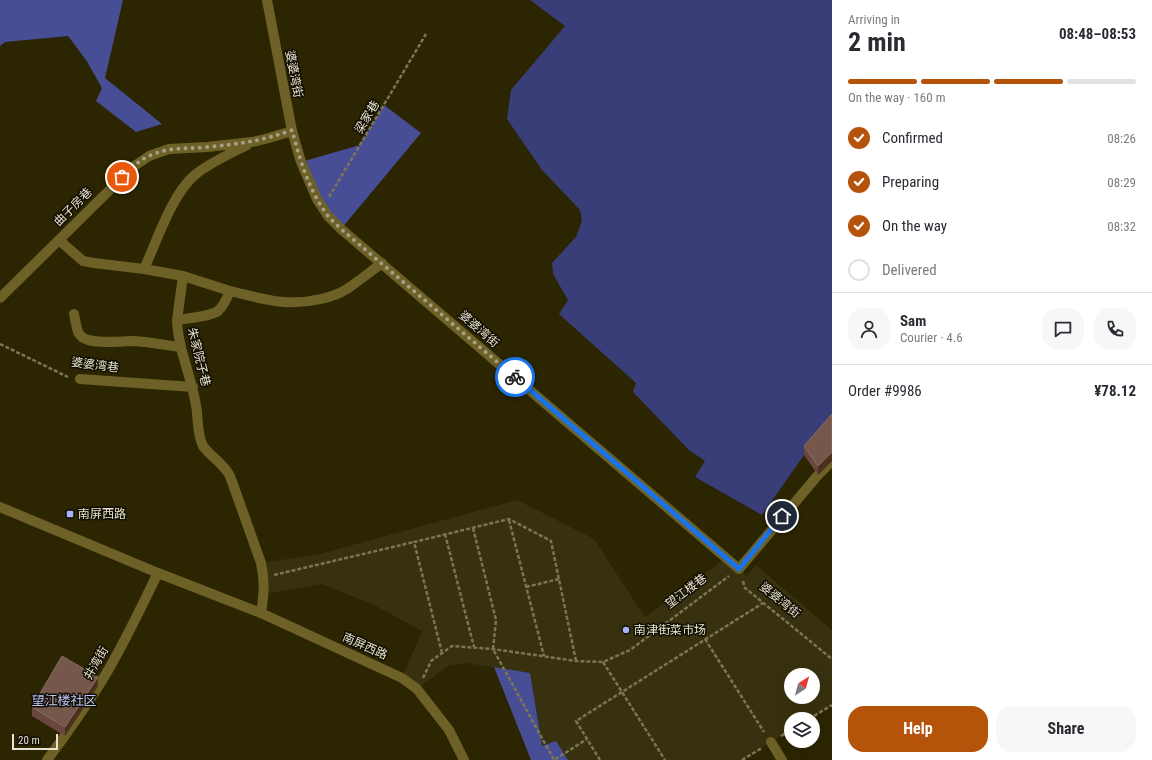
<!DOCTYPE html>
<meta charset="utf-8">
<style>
:root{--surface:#fff;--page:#f7f7f7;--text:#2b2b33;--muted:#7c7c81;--line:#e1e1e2;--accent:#b45309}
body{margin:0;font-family:"Roboto Condensed","Noto Sans SC",sans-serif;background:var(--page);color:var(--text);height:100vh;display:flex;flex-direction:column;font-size:15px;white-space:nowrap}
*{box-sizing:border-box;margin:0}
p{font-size:13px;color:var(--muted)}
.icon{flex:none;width:22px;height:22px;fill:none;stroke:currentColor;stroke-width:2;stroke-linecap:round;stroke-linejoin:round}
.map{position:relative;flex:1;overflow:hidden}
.drawer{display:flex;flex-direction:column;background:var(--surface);width:320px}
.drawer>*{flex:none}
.needle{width:26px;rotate:37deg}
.controls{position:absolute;left:784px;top:668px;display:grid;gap:8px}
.controls a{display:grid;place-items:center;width:36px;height:36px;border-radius:50%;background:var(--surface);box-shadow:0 4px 16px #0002;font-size:20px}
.scale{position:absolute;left:12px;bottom:10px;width:46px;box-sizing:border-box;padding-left:4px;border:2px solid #e7e2cf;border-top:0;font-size:11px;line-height:14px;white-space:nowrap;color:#e7e2cf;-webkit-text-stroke:3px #110e02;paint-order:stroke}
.pin{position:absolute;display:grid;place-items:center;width:34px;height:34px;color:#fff;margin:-17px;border:2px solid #fff;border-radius:50%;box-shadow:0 1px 4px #0007}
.courier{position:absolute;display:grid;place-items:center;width:40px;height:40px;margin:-20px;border:3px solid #1a73e8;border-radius:50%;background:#fff;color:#222;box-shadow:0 1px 5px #0007}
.overview em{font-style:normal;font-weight:700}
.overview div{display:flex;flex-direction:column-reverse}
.overview{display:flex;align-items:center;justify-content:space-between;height:68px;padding:0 16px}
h1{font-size:26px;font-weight:700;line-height:30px}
.bar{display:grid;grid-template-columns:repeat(4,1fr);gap:6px 4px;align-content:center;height:48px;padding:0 16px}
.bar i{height:5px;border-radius:3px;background:var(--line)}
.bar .active{background:var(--accent)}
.bar p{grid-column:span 4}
.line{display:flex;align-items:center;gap:10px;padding:0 16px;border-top:1px solid var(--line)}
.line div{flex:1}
.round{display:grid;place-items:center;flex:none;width:42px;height:42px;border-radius:16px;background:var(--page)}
ol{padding:0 16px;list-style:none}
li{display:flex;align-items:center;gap:12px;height:44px}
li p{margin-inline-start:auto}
li .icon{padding:4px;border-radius:50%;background:var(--accent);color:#fff;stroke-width:4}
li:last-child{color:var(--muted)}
li i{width:22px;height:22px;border:2px solid var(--line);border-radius:50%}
.action{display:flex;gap:8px;margin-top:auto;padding:8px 16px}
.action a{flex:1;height:46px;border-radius:16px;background:var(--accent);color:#fff;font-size:16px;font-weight:700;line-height:46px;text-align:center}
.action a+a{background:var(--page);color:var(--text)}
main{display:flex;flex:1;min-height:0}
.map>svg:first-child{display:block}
.built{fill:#38310f;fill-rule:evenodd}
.green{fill:#393e78}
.forest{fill:#484e96}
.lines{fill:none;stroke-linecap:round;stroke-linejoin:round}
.path{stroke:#7b7558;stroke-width:2.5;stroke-dasharray:4 2;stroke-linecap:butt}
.minor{stroke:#6e6127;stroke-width:10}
.tertiary{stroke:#6e6127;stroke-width:10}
.wall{fill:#69473c}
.shaded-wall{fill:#4b321e}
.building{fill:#76574c;stroke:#886d60}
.done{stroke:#a6a087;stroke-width:4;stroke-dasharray:0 7.2}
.route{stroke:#1a73e8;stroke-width:5}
.poi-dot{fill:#a6b1fc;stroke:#110e02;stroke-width:1.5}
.labels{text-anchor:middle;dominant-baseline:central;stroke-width:3;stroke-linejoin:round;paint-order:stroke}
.street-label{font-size:12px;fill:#e7e2cf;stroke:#110e02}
.poi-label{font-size:12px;fill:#e7e2cf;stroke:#110e02;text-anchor:start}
.neighbourhood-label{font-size:13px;fill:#bcc5fe;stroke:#110e02}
</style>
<main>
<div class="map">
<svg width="832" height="760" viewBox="0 0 832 760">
<rect width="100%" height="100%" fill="#2c2501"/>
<!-- built -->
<path class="built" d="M 517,500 L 594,539 L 645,617 L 726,558 L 746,576 L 756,565 L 832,630 L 832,705 L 809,719 L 791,719 L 791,730 L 742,760 L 568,760 L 556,741 L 542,747 L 530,673 L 466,663 L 449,665 L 417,689 L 402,678 L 422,631 L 376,606 L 322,584 L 264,594 L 261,563 L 320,554 ZM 791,675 L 813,675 L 813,697 L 791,697 Z"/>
<!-- green -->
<path class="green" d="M 530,0 L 832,0 L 832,422 L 804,455 L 762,515 L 695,477 L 705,461 L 689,450 L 633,392 L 636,383 L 559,314 L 568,300 L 553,274 L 552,263 L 576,237 L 582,221 L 580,210 L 542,170 L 507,119 L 511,90 L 565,26 Z"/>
<!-- forest -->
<path class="forest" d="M 0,0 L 123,0 L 105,78 L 162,124 L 136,132 L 96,101 L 102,88 L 86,60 L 68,36 L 5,42 L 0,46 Z
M 384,105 L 421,133 L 341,229 L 328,216 L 301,162 L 360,145 Z
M 494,667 L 530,673 L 542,746 L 556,741 L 568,760 L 531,760 Z"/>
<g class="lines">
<!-- path -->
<path class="path" d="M 329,197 L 426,34
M 0,344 L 68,377
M 509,520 L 544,656
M 473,528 L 496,620 L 493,649 L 554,760 L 587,739
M 445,534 L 474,647
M 274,575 L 414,542
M 743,581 L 745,588 L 832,659
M 526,587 L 559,579
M 705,639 L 764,732
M 442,653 L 414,542 L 509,519 L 551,541 L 576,661
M 603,662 L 665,760
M 423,678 L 431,661 L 452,646 L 493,649 L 576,661 L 603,662 L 630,650 L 729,576
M 809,719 L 832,705
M 781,736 L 791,730
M 600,760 L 576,721 L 763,603
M 742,760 L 762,748"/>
<!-- minor -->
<path class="minor" d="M 267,0 L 292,131 L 301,162 L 317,199 L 328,216 L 341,229 L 739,569 L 818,475 L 832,461
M 59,240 L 83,261 L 94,263 L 144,269 L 183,276 L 230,291
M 144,269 C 157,241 172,193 196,174 C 211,162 230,154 247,145
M 0,298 L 133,167 L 149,156 L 169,149 L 207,147 L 252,142 L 269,138 L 292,131
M 74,314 C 76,321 76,333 82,337 C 92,345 121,341 134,341 C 149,342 165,345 180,347
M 177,320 L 183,276
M 80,379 L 193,387
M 261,613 C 264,594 265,582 261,563 L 230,476 C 223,463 211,457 203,446 C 198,437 198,423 197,413 C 194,381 178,352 177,320 C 188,318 209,317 218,311 C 224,306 227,298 230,291 C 264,299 286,307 321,299 C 330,297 339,294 347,289 C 359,281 370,272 382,263
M 771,742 L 782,760
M 47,760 C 65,736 82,712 98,687 C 121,651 139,611 158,573"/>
<!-- tertiary -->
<path class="tertiary" d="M 0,507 L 158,573 L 261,613 L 402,678 L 417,689 L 449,730 L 464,760"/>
</g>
<!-- wall -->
<path class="wall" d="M 832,414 L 832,461 L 818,475 L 804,455 L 804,446 Z
M 98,686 L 65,736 L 32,716 L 32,707 Z"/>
<!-- shaded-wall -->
<path class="shaded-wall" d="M 832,452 L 832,461 L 818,475 L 818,466 Z
M 98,677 L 98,686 L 65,736 L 65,727 Z"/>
<!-- building -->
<path class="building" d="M 832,414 L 832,452 L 818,466 L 804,446 Z
M 62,656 L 98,677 L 65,727 L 32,707 Z"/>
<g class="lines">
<!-- done -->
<path class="done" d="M 122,177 C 131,169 140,159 151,155 C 170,147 188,149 208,147 C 239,144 262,141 292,130 C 300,160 309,191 328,216 C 332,221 337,225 341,229 L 515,377"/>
<!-- route -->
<path class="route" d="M 515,377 L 739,569 L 782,516"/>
</g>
<!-- markers -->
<g class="poi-dot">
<rect x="66" y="510" width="8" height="8" rx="2"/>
<circle cx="626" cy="630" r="4"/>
</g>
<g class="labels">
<!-- street labels -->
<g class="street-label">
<text transform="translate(294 74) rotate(79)">婆婆湾街</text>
<text transform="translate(367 117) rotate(-59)">梁家巷</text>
<text transform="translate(73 207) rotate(-45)">曲子房巷</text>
<text transform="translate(479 329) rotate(41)">婆婆湾街</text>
<text transform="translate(199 357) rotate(76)">朱家院子巷</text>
<text transform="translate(95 365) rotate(7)">婆婆湾巷</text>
<text transform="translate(686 591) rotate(-37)">望江楼巷</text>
<text transform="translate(780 600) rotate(39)">婆婆湾街</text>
<text transform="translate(365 646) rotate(24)">南屏西路</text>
<text transform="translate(96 663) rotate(-60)">井湾街</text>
</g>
<!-- poi labels -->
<g class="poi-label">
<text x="78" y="514">南屏西路</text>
<text x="634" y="630">南津街菜市场</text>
</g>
<!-- neighbourhood labels -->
<g class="neighbourhood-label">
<text x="64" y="700">望江楼社区</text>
</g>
</g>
</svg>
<div class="controls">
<a><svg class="needle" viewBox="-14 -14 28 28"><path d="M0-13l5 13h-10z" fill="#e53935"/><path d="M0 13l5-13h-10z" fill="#7c7c81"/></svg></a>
<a><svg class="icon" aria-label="layers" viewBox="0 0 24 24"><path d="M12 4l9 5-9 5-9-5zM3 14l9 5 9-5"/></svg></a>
</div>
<div class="scale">20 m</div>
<div class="pin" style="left:122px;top:177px;background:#ea580c"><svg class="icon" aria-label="bag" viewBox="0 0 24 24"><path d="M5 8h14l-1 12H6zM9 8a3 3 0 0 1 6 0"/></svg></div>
<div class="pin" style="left:782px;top:516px;background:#1f2937"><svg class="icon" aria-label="home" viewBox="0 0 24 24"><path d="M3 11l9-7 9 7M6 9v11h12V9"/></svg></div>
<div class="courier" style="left:515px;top:377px"><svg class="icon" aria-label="bike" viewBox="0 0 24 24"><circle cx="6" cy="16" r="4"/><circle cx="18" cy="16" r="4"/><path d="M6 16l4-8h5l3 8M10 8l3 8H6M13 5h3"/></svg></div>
</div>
<section class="drawer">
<div class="overview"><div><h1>2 min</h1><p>Arriving in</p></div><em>08:48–08:53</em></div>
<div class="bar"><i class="active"></i><i class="active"></i><i class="active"></i><i></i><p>On the way · 160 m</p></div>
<ol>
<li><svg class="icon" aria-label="check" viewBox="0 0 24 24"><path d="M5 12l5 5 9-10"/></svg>Confirmed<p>08:26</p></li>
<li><svg class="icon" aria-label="check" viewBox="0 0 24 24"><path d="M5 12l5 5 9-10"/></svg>Preparing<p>08:29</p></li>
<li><svg class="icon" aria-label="check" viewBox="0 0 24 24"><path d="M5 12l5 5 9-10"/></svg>On the way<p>08:32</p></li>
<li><i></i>Delivered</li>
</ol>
<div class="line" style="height:72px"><a class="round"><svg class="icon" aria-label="person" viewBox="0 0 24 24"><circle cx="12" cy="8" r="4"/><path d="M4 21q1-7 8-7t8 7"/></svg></a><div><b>Sam</b><p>Courier · 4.6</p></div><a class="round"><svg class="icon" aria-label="chat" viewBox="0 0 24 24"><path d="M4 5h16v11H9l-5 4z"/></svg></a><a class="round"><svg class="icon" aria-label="phone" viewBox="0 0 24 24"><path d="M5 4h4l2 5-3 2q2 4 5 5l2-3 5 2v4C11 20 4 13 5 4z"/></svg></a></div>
<div class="line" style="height:52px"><div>Order #9986</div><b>¥78.12</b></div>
<div class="action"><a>Help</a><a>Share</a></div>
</section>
</main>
